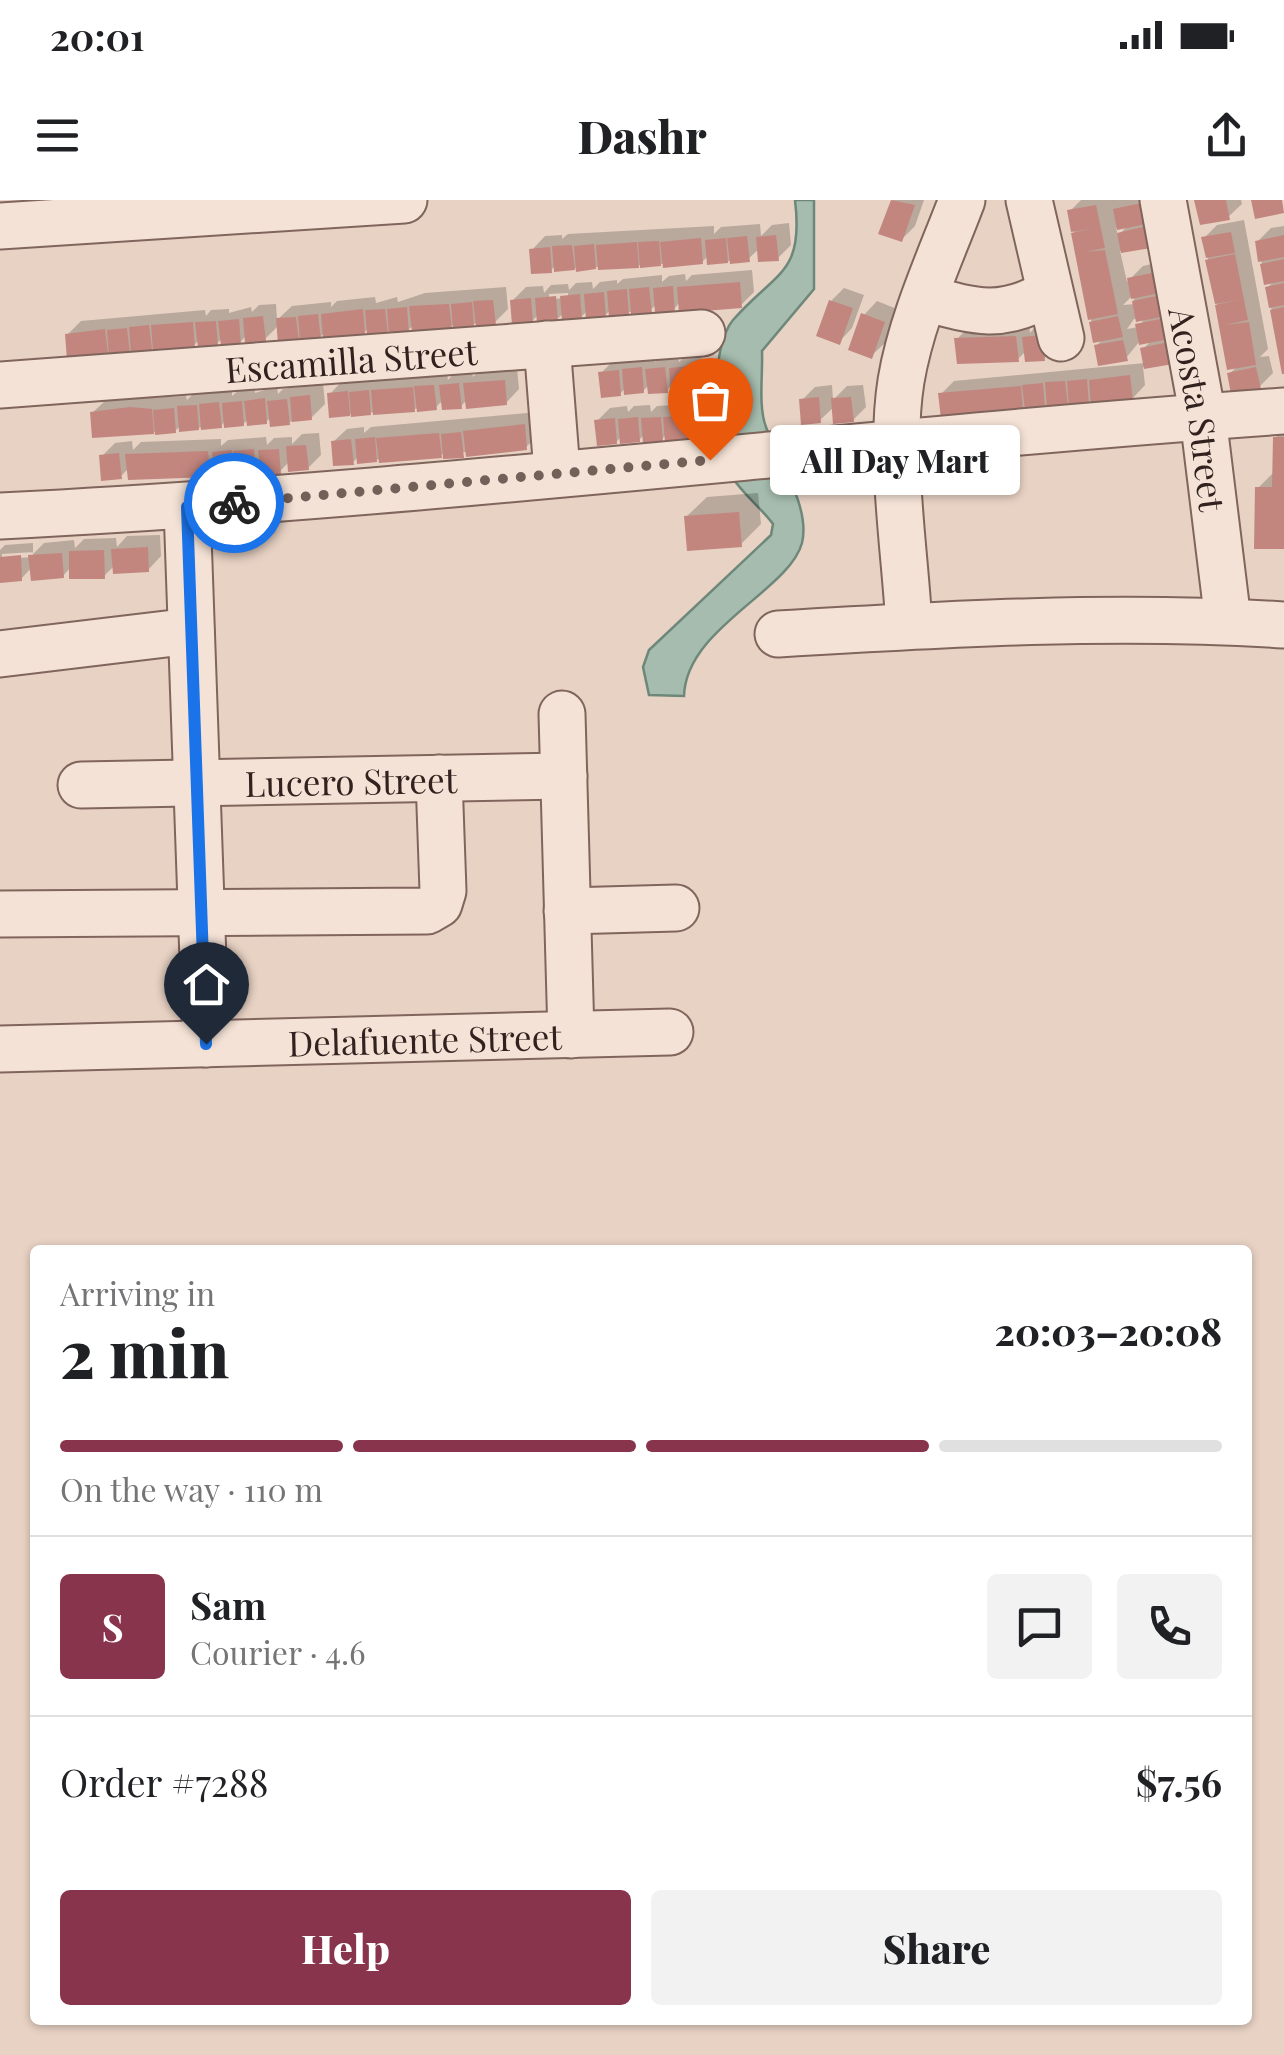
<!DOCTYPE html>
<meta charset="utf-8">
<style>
:root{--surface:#fff;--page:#f2f2f2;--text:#202124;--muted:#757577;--line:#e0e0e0;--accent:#88344d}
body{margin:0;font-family:"Playfair Display",serif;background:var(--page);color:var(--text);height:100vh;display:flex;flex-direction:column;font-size:38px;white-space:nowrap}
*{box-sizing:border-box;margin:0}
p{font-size:32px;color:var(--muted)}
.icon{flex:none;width:55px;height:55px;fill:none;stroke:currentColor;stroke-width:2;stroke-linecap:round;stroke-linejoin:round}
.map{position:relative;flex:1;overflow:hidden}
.details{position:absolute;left:30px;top:1045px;width:1222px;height:780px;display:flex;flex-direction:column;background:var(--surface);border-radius:10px;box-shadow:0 2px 8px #0004}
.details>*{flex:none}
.pin{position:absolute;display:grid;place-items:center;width:85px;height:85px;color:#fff;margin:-102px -42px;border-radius:50% 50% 50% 0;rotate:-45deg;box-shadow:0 0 10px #0007}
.pin .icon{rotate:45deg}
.courier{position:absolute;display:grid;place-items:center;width:100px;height:100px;margin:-50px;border:8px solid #1a73e8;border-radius:50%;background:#fff;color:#222;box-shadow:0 2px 12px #0007}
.bubble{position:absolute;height:70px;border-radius:10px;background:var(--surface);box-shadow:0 2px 8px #0004;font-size:32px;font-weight:800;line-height:70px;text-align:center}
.overview em{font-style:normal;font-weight:800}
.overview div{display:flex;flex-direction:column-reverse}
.overview{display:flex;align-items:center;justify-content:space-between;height:170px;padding:0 30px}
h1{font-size:65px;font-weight:800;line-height:75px}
.bar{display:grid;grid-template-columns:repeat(4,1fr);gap:15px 10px;align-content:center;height:120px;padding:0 30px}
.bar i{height:12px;border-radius:8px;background:var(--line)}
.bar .selected{background:var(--accent)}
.bar p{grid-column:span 4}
.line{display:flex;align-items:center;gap:25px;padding:0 30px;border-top:2px solid var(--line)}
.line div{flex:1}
.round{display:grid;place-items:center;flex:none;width:105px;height:105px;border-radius:10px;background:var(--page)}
.primary-button{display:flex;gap:20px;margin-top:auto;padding:20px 30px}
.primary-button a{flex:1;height:115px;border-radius:10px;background:var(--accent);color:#fff;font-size:40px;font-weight:800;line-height:115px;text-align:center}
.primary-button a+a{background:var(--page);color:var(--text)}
.status{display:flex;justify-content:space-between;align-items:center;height:70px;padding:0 50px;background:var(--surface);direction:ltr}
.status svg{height:28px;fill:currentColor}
header{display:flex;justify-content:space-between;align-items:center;height:130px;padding:0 30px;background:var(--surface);font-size:45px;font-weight:800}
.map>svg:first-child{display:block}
.water{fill:#a5bcae;stroke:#6d887a;stroke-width:2.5}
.shadow{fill:#0003;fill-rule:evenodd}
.building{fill:#c2867e}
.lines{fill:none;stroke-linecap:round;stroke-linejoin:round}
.minor-casing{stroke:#80655c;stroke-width:49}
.minor{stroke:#f4e2d6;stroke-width:45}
.done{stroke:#726059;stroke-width:10;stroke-dasharray:0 18}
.route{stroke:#1a73e8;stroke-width:12}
.labels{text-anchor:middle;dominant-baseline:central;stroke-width:10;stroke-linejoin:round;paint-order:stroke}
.street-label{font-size:35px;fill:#32221f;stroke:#f0dfd2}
</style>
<div class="status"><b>20:01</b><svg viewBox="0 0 49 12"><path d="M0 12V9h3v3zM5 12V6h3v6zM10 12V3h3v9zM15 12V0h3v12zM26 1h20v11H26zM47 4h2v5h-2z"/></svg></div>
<header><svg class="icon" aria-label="menu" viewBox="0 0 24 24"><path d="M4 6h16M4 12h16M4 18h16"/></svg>Dashr<svg class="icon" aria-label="share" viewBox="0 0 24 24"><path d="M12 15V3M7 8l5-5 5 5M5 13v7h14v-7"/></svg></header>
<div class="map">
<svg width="1284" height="1855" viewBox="0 0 1284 1855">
<rect width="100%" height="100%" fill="#e8d2c4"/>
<!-- water -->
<path class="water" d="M 795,0 L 814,0 L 814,89 L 762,151 C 763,174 758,206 766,227 C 777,260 811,306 802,343 C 789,391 686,428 684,496 L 649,495 L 643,467 L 649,450 L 771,335 L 773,324 C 761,308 743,294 732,277 C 712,248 709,148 733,120 C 776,71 804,75 795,0 Z"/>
<!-- shadow -->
<path class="shadow" d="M 893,0 L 924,0 L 915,26 L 901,40 L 881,32 Z
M 1081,0 L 1157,0 L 1150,45 L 1120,51 L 1127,82 L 1143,66 L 1169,60 L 1172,161 L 1143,167 L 1145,185 L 1132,199 L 1027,208 L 1027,204 L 1022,209 L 941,194 L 954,181 L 1145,163 L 1143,149 L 1152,140 L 1139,142 L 1126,158 L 1096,146 L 1104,138 L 1095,140 L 1070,11 ZM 1128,25 L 1118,36 L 1116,28 ZM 1133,95 L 1135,104 L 1123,105 ZM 1134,119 L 1144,119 L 1139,127 L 1127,129 Z
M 1198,0 L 1241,0 L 1242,4 L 1228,17 Z
M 1244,20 L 1268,149 L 1260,157 L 1269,156 L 1273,173 L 1260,186 L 1229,174 L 1238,166 L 1229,167 L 1204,38 L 1217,25 Z
M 789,23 L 791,45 L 778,58 L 760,48 L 748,59 L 710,63 L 709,55 L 702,62 L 556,69 L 556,65 L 551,70 L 532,50 L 545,36 L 562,35 L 562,39 L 568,34 L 714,26 L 714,34 L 721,27 L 760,24 L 761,36 L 772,25 Z
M 1284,26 L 1284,169 L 1267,88 L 1274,81 L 1266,82 L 1257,42 L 1271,28 Z
M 752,70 L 754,92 L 741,105 L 680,102 L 674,109 L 657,104 L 650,110 L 612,114 L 611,110 L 605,115 L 588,110 L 581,117 L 564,113 L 557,119 L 539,114 L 532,121 L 513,100 L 526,87 L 543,86 L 544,93 L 551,85 L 568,84 L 569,90 L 576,83 L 592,82 L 593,89 L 600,82 L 617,80 L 617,84 L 623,79 L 662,75 L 662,82 L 669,76 L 685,74 L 686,81 L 692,75 ZM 568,93 L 568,98 L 549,99 L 549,94 Z
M 506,87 L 508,109 L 495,122 L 414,129 L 414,125 L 408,130 L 369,133 L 369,127 L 364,133 L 325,132 L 320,137 L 281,141 L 279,125 L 265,139 L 247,135 L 240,142 L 223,138 L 217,143 L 200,139 L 194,145 L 69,157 L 67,135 L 81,121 L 205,110 L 206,116 L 211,110 L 229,109 L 229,113 L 251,107 L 252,112 L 259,105 L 276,104 L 277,120 L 292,106 L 331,102 L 331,107 L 337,101 L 375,97 L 376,103 L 397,97 L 398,102 L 425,93 Z
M 844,88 L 864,95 L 852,128 L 839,142 L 831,101 Z
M 877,101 L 897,109 L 885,143 L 871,156 L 864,115 Z
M 1029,124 L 1030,133 L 1038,124 L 1057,145 L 1044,158 L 1026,151 L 1018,159 L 957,139 L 970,126 Z
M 701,154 L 703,176 L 690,189 L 673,184 L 667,190 L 649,185 L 643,191 L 626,187 L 620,194 L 601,173 L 614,160 L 631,158 L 632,163 L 638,157 L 655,155 L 655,162 L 661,156 L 678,155 L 679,162 L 685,156 Z
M 517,168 L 519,189 L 506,203 L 467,200 L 461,206 L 443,200 L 436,207 L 331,216 L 330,194 L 343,180 L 447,173 L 448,180 L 455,172 L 472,171 L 473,177 L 479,171 Z
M 323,183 L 325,204 L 311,218 L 289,222 L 271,217 L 266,222 L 249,219 L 243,224 L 226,220 L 221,226 L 182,229 L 181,225 L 175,231 L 94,235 L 92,213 L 106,200 L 186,196 L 187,200 L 193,194 L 232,190 L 232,196 L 238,191 L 255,189 L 255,193 L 277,186 L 278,194 L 283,189 Z
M 832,185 L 833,200 L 847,186 L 863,185 L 866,207 L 853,220 L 834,207 L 820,220 L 802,200 L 815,187 Z
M 717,202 L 719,224 L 706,237 L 667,234 L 662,239 L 645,234 L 639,240 L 622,236 L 616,242 L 597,221 L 610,208 L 627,206 L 628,212 L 634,206 L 650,205 L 651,212 L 657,206 L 674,205 L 674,210 L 679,205 Z
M 538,212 L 540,234 L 526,247 L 359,261 L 359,256 L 353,262 L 333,242 L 347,229 L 364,227 L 364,233 L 371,227 Z
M 1284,230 L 1284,347 L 1258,288 L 1275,271 L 1275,238 Z
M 319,233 L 321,255 L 308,268 L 290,261 L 280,271 L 263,265 L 255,272 L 216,275 L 216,268 L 209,274 L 129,268 L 121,276 L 102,256 L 115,243 L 132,241 L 133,250 L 141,242 L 221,239 L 221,246 L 228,240 L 266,237 L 267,245 L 274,238 L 292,237 L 292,244 L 302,234 Z
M 758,293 L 761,324 L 741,344 L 686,317 L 707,297 Z
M 160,335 L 161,356 L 148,370 L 115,365 L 104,376 L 71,367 L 63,376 L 32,367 L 21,379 L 0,380 L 0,350 L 5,345 L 33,343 L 33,354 L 44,343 L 74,340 L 75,348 L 84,339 L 116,338 L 117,347 L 127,336 ZM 33,352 L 33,357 L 2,359 L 2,354 Z"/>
<!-- building -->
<path class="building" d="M 891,0 L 915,5 L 902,42 L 878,34 Z
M 1194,0 L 1226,0 L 1230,20 L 1200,25 Z
M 1251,0 L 1282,0 L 1284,13 L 1255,19 Z
M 1142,3 L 1147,24 L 1117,30 L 1113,9 Z
M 1096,5 L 1105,48 L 1085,52 L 1105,50 L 1118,114 L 1088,120 L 1071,33 L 1091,29 L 1071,32 L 1067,10 Z
M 1147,26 L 1151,48 L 1121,53 L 1117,33 Z
M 1231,32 L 1235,53 L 1206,58 L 1201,37 Z
M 776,35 L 779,61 L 758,62 L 756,37 Z
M 1284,35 L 1284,57 L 1258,62 L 1255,41 Z
M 747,36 L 750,62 L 730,64 L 727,38 Z
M 701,38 L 703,64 L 663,68 L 660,42 Z
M 726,38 L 728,63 L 707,65 L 705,40 Z
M 659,41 L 661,66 L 640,68 L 638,42 Z
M 637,42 L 639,68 L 598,70 L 596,45 Z
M 594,44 L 596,69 L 576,72 L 574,46 Z
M 572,45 L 575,70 L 554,72 L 552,46 Z
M 550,47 L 552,73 L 531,74 L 529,49 Z
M 1235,54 L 1248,120 L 1225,125 L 1249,122 L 1256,165 L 1227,170 L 1215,105 L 1238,100 L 1215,104 L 1205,60 Z
M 1284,59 L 1284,81 L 1264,85 L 1260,64 Z
M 1157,72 L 1160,93 L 1131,99 L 1127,78 Z
M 740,82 L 742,108 L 679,113 L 677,87 Z
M 1284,83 L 1284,105 L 1269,108 L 1265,87 Z
M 673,86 L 675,112 L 655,113 L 653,88 Z
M 649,87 L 652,113 L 631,114 L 629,89 Z
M 627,89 L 629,115 L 609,117 L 607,91 Z
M 604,92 L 606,118 L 586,120 L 584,94 Z
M 580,94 L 582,120 L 562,121 L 560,96 Z
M 1161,95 L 1166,116 L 1136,122 L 1132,101 Z
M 556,96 L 558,122 L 537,124 L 535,98 Z
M 531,98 L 533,124 L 512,125 L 510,100 Z
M 493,100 L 496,125 L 476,127 L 473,101 Z
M 829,100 L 853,108 L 840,145 L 816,136 Z
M 472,102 L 474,127 L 453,129 L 451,104 Z
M 449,104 L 452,129 L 412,132 L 409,106 Z
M 407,107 L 409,133 L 389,134 L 387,109 Z
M 1284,107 L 1284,174 L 1282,174 L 1270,110 Z
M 363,109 L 365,135 L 323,139 L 321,114 Z
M 385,109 L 388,134 L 367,136 L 365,110 Z
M 861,113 L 885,122 L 872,159 L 848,150 Z
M 318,114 L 321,140 L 300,142 L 298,116 Z
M 263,116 L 266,141 L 245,143 L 243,118 Z
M 1118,116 L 1123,137 L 1093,143 L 1089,122 Z
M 296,117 L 299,142 L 278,144 L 276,118 Z
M 1165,118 L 1169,139 L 1139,145 L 1135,124 Z
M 239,119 L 241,145 L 221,146 L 218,121 Z
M 216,121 L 218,146 L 198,148 L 195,122 Z
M 193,122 L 195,148 L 153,150 L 151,125 Z
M 149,125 L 152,150 L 131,153 L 129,127 Z
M 127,128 L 130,154 L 109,156 L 107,130 Z
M 105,129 L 108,154 L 67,160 L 65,134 Z
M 1043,135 L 1045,161 L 1025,162 L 1022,137 Z
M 1016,136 L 1019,162 L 957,164 L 954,138 Z
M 1123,140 L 1128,161 L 1098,166 L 1094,145 Z
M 1169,142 L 1173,164 L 1144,169 L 1140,148 Z
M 689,166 L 691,191 L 671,193 L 669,168 Z
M 642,167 L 644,193 L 624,195 L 622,169 Z
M 665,167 L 668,193 L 648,194 L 645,169 Z
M 1256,167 L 1261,189 L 1231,194 L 1227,173 Z
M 619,170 L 621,196 L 601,198 L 598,172 Z
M 1130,175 L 1133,201 L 1091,205 L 1089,180 Z
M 1087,179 L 1089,205 L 1069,206 L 1067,181 Z
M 505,180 L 507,205 L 466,209 L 463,183 Z
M 1065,181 L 1068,206 L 1047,208 L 1045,182 Z
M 459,183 L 462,209 L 442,210 L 439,185 Z
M 1043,183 L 1045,209 L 1025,211 L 1022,185 Z
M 434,185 L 437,210 L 417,212 L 414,186 Z
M 1021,186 L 1023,211 L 941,219 L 938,193 Z
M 413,187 L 415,212 L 373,215 L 371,190 Z
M 369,190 L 371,215 L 351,217 L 349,192 Z
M 348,191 L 350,216 L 329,218 L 327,193 Z
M 310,195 L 312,220 L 292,222 L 290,197 Z
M 819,197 L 821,223 L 801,225 L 799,199 Z
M 851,197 L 854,222 L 833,224 L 831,198 Z
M 265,198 L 267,224 L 247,226 L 244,201 Z
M 287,199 L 290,225 L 270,227 L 267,201 Z
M 242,201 L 244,226 L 224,228 L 222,203 Z
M 219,202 L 222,228 L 201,230 L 199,204 Z
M 197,205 L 199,230 L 179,232 L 177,206 Z
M 130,207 L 152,209 L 154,234 L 92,238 L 90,212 Z
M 174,208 L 176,233 L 155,235 L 153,210 Z
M 704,214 L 707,239 L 665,243 L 663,217 Z
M 638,217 L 640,242 L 620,244 L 618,219 Z
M 661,217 L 663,242 L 643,244 L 641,218 Z
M 615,218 L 617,244 L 597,246 L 594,220 Z
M 525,224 L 527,250 L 466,257 L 463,231 Z
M 461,232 L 464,258 L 443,259 L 441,234 Z
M 439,233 L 442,258 L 379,263 L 376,238 Z
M 375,237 L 377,262 L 357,264 L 355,239 Z
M 1273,237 L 1284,237 L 1284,349 L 1254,349 L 1255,287 L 1272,287 Z
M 351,239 L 354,265 L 333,266 L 331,241 Z
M 306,245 L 309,270 L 288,272 L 286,246 Z
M 254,249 L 256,275 L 236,277 L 233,251 Z
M 279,249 L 281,274 L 261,276 L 258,250 Z
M 232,250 L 234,275 L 214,277 L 212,252 Z
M 208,251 L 211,277 L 128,280 L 125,254 Z
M 119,253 L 122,279 L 101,281 L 99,255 Z
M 739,312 L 742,347 L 687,351 L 684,316 Z
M 148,347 L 149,372 L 113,374 L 111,349 Z
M 104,350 L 105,379 L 69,379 L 69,351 Z
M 62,353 L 64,378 L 31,381 L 28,355 Z
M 21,355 L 22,381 L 0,383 L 0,357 Z"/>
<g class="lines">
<!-- minor casing -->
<g class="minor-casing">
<g id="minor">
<path d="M 1029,0 L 1061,138"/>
<path id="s1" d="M 1163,0 L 1203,217 L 1228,421"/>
<path d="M 0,26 L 404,0"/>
<path d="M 925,98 C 975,112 1002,120 1049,93"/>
<path d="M 547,144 L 557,272"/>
<path id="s2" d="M 0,185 L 702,133"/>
<path d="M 187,307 L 206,844"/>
<path d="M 0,316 C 429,295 856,241 1284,211"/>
<path d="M 909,426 C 905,350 889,256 901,181 C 911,120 940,58 962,0"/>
<path d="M 778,434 C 945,424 1117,414 1284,425"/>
<path d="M 0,454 L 191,431"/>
<path d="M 562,514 L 571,835"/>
<path id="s3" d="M 81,585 L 564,576"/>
<path d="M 567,711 L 676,708"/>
<path d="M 0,714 L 427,711 L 439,704 L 443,691 L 439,578"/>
<path id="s4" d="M 0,849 L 670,832"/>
</g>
</g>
<!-- minor -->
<use href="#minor" class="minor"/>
</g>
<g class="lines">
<!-- done -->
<path class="done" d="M 234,303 L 710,260"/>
<!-- route -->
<path class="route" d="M 206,844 L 187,307 L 234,303"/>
</g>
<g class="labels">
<!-- street labels -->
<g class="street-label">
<text stroke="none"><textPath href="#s2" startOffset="352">Escamilla Street</textPath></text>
<text stroke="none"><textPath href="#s1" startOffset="212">Acosta Street</textPath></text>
<text stroke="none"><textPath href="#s3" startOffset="270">Lucero Street</textPath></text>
<text stroke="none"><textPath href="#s4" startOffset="425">Delafuente Street</textPath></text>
</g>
</g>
</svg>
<div class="pin" style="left:710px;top:260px;background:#ea580c"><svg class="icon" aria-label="bag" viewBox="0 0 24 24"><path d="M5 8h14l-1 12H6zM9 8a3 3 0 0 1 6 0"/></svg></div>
<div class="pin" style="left:206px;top:844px;background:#1f2937"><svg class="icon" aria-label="home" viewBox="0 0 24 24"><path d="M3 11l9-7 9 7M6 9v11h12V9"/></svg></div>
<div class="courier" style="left:234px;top:303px"><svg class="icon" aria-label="bike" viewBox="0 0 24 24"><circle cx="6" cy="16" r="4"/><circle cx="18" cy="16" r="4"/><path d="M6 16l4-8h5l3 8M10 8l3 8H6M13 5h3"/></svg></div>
<div class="bubble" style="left:770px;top:225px;width:250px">All Day Mart</div>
<section class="details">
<div class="overview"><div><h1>2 min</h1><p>Arriving in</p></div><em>20:03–20:08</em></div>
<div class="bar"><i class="selected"></i><i class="selected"></i><i class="selected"></i><i></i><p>On the way · 110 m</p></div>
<div class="line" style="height:180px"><b class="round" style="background:var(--accent);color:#fff">S</b><div><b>Sam</b><p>Courier · 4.6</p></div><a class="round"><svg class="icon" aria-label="chat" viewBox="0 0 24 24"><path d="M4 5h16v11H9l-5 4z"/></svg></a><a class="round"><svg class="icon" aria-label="phone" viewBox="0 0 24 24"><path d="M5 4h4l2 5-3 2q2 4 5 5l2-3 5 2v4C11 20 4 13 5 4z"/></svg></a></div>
<div class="line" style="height:130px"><div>Order #7288</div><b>$7.56</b></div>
<div class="primary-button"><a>Help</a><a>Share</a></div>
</section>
</div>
